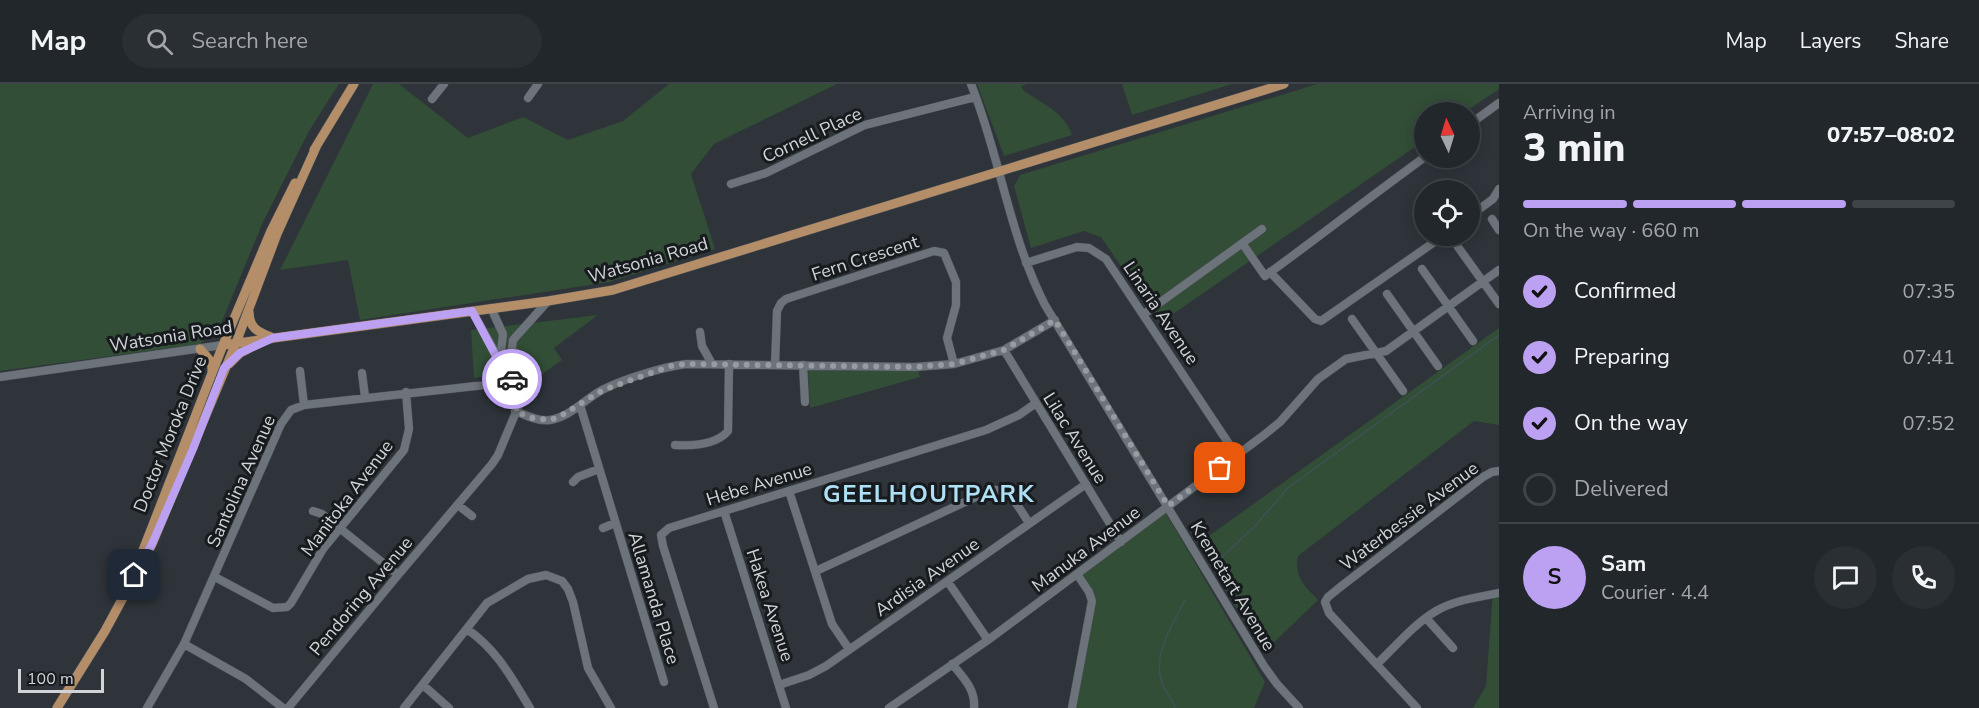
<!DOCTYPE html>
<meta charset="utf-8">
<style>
:root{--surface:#22272c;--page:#2a2f34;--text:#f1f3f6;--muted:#a2a5a9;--line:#3f4448;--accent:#bca0f2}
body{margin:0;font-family:"Nunito Sans",sans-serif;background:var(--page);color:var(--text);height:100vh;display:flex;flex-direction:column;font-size:22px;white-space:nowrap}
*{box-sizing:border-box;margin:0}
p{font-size:20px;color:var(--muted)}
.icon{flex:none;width:33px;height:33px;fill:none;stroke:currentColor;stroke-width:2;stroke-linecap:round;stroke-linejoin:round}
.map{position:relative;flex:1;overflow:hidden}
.panel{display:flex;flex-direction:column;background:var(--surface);width:480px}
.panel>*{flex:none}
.needle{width:39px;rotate:356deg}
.controls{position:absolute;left:1414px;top:18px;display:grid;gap:12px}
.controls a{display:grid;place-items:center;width:66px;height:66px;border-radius:50%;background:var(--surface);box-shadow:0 3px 15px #0003,0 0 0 2px var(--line);font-size:30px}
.scale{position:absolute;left:18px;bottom:15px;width:86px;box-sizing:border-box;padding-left:6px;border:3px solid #d0d4d8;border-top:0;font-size:16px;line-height:21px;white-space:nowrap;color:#d0d4d8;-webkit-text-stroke:4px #181b1e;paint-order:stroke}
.pin{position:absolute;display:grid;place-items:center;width:51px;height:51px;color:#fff;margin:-26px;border-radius:12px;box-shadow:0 3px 9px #0006}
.courier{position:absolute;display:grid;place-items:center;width:60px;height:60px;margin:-30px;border:4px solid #bca0f2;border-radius:50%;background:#fff;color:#222;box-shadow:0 2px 8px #0007}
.summary em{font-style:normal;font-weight:800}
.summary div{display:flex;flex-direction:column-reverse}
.summary{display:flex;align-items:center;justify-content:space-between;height:102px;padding:0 24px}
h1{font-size:39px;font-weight:800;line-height:45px}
.bar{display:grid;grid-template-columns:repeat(4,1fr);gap:9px 6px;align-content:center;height:72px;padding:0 24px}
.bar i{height:8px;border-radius:4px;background:var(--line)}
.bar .active{background:var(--accent)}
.bar p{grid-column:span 4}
.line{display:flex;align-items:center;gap:15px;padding:0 24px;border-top:2px solid var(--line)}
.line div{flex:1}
.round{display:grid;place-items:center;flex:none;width:63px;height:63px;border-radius:32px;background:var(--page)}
ol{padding:0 24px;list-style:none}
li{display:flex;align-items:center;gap:18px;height:66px}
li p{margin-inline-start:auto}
li .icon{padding:6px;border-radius:50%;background:var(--accent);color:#111;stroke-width:4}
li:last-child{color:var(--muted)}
li i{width:33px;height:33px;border:3px solid var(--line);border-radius:50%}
header{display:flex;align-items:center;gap:36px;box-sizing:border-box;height:84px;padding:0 30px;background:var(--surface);border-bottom:2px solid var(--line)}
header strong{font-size:28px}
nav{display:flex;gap:33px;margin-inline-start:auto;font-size:21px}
.search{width:420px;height:54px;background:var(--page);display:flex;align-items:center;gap:15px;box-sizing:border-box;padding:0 21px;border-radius:33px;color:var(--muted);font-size:22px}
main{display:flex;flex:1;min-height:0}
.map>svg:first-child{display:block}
.green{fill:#324e36}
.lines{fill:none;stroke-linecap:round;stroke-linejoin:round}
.stream{stroke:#3e5256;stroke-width:1.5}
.minor-casing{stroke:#4a4f54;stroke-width:9}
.major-casing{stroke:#4a4f54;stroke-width:10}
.minor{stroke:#6d737a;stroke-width:8}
.major{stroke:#b48d69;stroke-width:9}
.done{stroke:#979ca1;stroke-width:6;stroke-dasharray:0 10.8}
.route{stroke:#bca0f2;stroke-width:8}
.labels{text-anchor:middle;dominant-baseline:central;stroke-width:6;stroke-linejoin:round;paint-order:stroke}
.street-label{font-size:18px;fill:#d0d4d8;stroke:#181b1e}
.district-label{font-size:24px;font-weight:bold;letter-spacing:1.5px;fill:#aee0f6;stroke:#181b1e}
</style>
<header>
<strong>Map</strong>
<div class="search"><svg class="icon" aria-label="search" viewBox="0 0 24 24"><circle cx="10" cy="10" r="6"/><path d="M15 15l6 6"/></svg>Search here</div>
<nav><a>Map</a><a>Layers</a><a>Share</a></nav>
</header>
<main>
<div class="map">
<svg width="1499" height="624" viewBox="0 0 1499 624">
<rect width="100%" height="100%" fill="#2e343a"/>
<!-- green -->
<path class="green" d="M 0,0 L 339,0 L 309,47 L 263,138 L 220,242 L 200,260 L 0,287 Z
M 373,0 L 399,0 L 468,54 L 523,33 L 568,56 L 623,37 L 669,0 L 837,0 L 714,60 L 691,90 L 715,165 L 609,198 L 360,236 L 348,176 L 280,186 Z
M 977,0 L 1028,0 L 1021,2 L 1024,7 C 1042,19 1065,29 1072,51 L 1004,72 Z
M 1122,0 L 1232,0 L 1132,31 Z
M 1317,0 L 1499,0 L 1499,5 L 1465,28 L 1425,28 L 1425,56 L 1160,239 L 1101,153 L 1084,147 L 1031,164 L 1014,102 L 1020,91 Z
M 598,231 L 554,264 L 562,276 L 530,299 L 522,288 L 474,294 L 471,246 Z
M 1499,244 L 1499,341 L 1474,337 L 1298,472 C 1294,493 1304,501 1318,516 L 1263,569 L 1199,459 Z
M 808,285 L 918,286 L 920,293 L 810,324 Z
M 1164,426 L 1265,598 L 1254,624 L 1074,624 L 1095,514 L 1077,490 Z
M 1499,506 L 1499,624 L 1473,624 L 1486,602 L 1493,507 Z"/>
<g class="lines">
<!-- stream -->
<path class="stream" d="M 1221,474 L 1255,442 L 1289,403 L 1499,251
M 1175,624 C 1173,615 1165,609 1162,599 C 1152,570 1172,542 1185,516"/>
<!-- minor casing -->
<g class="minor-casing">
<path id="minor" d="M 971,0 C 1000,72 1009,151 1045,221 L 1264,582 L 1277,600 L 1299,624
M 528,14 L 538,0
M 432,15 L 444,0
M 1470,40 L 1499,19
M 731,100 L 766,89 L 865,41 L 975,13
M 1470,132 L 1493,115 L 1499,105
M 1492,135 L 1499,146
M 1242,159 L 1265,192 C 1319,153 1371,112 1425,73
M 1458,163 L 1499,220
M 1026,179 L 1077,163 L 1089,164 L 1106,175 L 1237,372
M 1422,185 L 1473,257
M 1270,188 L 1315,235 L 1321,237 L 1443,152
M 1387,210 L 1438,282
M 472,227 L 500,277
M 1144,230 L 1262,145
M 1352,235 L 1403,307
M 700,248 L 702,262 L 712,280
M 1004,266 L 1121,458
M 775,281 L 777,227 L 781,219 L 786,215 L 934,167 L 944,169 L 956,198 L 956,221 L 947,254 L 954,280
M 803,281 L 805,318
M 300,287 L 304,321
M 362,289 L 365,313
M 0,293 L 223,261
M 513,298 L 510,281 L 513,256 L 548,217
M 486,300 L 500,277 L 503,250 L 491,224
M 580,321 L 664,598
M 515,327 C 526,331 538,338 550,336 C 570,333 585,315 602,306 C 623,295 663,283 686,280 L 915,283 L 954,280 L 1004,266 L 1055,236
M 675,361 C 692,362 716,361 728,347 L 729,280
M 573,398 L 578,393 L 599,385
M 789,407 L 832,540 L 849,565
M 458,421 L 472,432
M 313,427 L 322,430 L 398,491
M 724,427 L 786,624
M 603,444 L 615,439
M 816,487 L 991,406 C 1010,403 1020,426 1029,439
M 215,493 L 273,524 L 287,523 L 291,519 L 323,465 L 404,366 L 409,345 L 406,308
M 948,498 L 988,556
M 1426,534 L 1453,564
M 467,545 C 498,567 511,593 530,624
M 184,560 L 246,595 L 283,624
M 952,580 C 963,593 976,606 974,624
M 1377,580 C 1396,562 1414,540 1436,527 C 1455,516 1478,513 1499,509
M 423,601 L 449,624
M 779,601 L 809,591 L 826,582 L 1086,400
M 147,624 L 184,560 L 281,340 L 291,326 L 304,321 L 513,298 L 520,306 L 521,316 L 498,371 L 492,380 L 398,491 L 288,624
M 404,624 L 487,519 L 528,495 L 546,491 L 562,497 L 568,505 L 573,518 L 588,584 L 611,624
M 714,624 L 663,462 L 661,451 L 669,444 L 986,346 L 1019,331 L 1036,319
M 889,624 L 988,556 L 1264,351 L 1280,338 L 1318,295 L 1346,275 L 1386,267 L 1499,186
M 1072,624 L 1092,517 L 1089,508 L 1077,490
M 1417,624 L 1329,529 L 1325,518 L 1328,513 L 1339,504 L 1483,393 L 1492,388 L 1499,387"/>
</g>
<!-- major casing -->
<g class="major-casing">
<path id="major" d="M 314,66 L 354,0
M 249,228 C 249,243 257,248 271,253
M 223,261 L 548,217 L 613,206 L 1284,0
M 200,265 C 206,272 213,277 212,287
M 229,280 L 240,269 L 259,259
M 140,474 L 223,261 L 271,147 L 295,99
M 57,624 L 105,547 L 152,460 L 236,259 L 277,150 L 317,61"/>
</g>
<!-- minor -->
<use href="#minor" class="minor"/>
<!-- major -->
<use href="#major" class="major"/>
</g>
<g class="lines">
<!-- done -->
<path class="done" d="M 512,295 C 521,310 524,309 515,327 L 532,334 L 550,336 L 559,333 L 603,306 L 671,282 L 686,280 L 915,283 L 954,280 L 1004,266 L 1055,236 L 1168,422 L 1220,384"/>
<!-- route -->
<path class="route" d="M 134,491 L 152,460 L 193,365 L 224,284 L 240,269 L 273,254 L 472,227 L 497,274 L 510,282 L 512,295"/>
</g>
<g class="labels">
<!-- street labels -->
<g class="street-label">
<text transform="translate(812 51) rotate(-25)">Cornell Place</text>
<text transform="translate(865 174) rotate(-18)">Fern Crescent</text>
<text transform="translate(648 176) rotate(-16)">Watsonia Road</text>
<text transform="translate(1161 229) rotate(56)">Linaria Avenue</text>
<text transform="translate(171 252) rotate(-9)">Watsonia Road</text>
<text transform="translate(170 350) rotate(-68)">Doctor Moroka Drive</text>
<text transform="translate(1075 354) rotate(58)">Lilac Avenue</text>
<text transform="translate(241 397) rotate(-66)">Santolina Avenue</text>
<text transform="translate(759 400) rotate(-17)">Hebe Avenue</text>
<text transform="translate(347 414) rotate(-53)">Manitoka Avenue</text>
<text transform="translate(1409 432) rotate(-37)">Waterbessie Avenue</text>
<text transform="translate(1086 465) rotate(-37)">Manuka Avenue</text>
<text transform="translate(927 493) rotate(-35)">Ardisia Avenue</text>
<text transform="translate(1233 502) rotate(59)">Kremetart Avenue</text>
<text transform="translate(361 512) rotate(-50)">Pendoring Avenue</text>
<text transform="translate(654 514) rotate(73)">Allamanda Place</text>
<text transform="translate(770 521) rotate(72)">Hakea Avenue</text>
</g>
<!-- district labels -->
<g class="district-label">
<text x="929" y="410">GEELHOUTPARK</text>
</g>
</g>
</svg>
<div class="controls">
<a><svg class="needle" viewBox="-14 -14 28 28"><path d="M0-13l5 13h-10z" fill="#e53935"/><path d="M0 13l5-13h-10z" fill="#a2a5a9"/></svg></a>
<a><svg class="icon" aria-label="locate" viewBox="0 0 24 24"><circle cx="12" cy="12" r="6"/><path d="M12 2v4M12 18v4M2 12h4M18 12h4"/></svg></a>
</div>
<div class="scale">100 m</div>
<div class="pin" style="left:1220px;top:384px;background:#ea580c"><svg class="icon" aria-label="bag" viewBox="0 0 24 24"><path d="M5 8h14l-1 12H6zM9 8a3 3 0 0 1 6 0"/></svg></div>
<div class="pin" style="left:134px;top:491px;background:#1f2937"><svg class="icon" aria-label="home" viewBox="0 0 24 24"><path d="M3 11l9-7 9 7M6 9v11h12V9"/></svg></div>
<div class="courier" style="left:512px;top:295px"><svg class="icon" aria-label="car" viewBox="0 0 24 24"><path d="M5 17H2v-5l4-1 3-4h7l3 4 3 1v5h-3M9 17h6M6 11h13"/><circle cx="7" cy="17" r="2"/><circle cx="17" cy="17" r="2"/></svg></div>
</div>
<section class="panel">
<div class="summary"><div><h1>3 min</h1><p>Arriving in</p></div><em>07:57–08:02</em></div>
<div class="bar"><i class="active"></i><i class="active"></i><i class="active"></i><i></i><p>On the way · 660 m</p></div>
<ol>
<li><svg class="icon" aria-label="check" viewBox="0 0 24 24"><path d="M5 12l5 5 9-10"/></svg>Confirmed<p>07:35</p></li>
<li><svg class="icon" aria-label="check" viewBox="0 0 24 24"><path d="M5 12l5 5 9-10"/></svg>Preparing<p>07:41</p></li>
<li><svg class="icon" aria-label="check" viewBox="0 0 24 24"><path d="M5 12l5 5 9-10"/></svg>On the way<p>07:52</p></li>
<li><i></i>Delivered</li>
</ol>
<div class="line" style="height:108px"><b class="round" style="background:var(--accent);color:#111">S</b><div><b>Sam</b><p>Courier · 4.4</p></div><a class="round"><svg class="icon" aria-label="chat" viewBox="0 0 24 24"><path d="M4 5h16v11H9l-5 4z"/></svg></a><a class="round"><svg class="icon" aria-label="phone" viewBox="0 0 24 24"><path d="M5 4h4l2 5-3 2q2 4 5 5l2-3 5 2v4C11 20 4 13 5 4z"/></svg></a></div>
</section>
</main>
